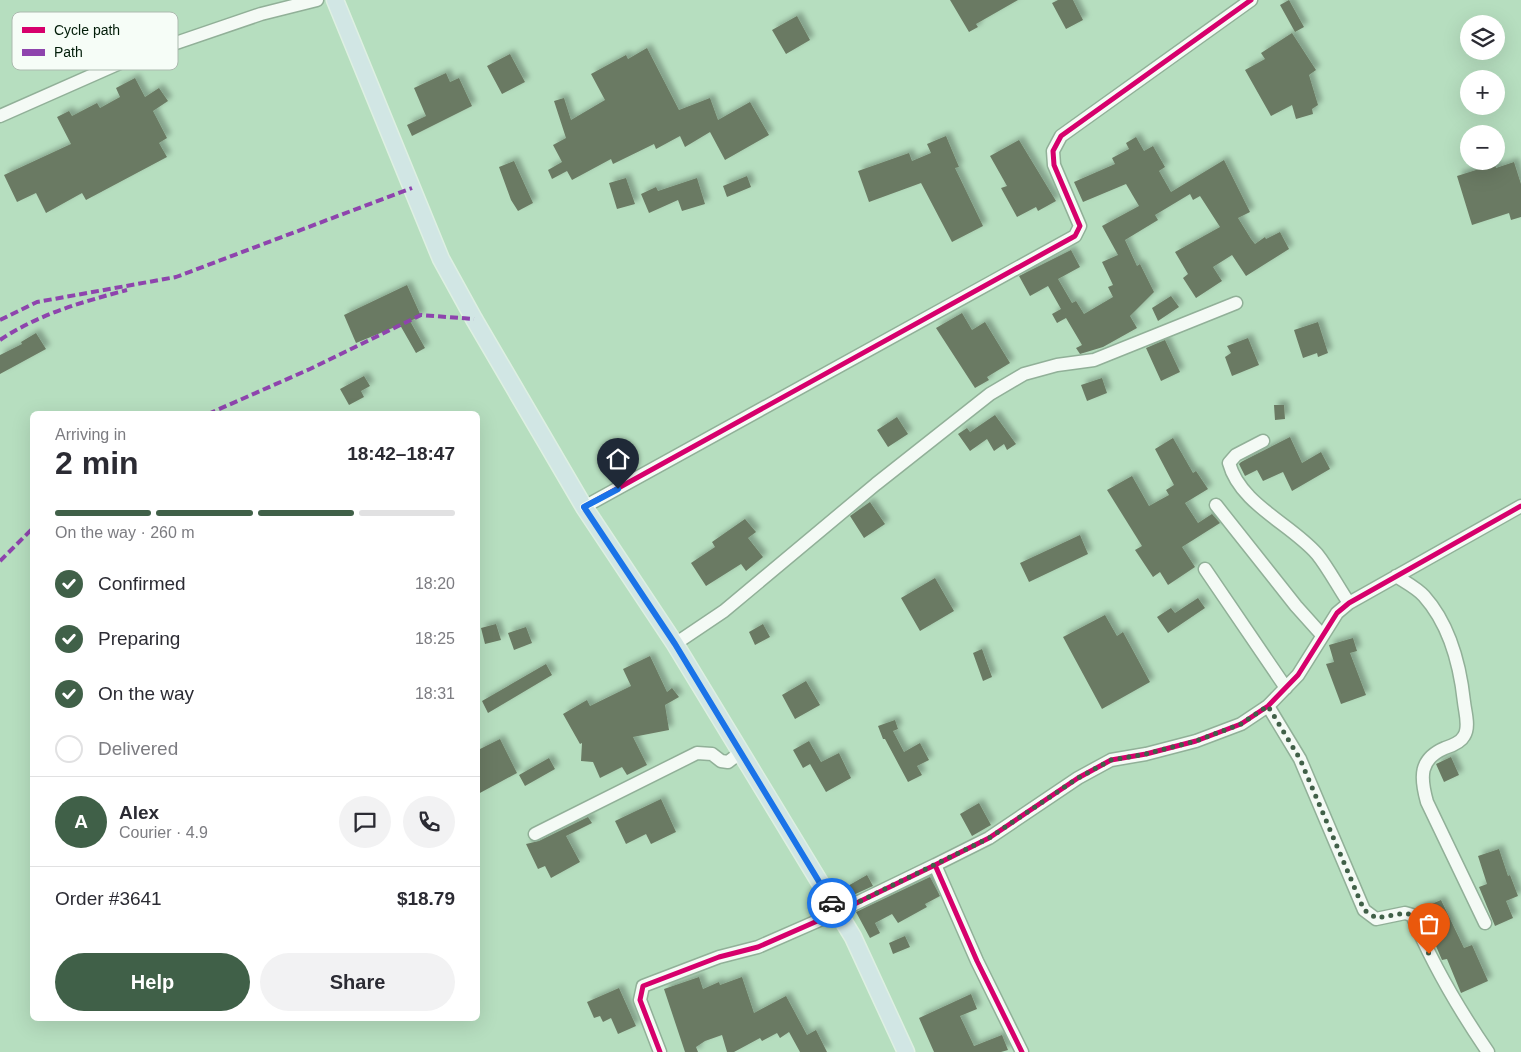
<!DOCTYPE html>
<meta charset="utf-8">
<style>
:root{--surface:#fff;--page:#f2f2f3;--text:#2b2b33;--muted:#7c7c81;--line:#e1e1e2;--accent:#406048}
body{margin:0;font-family:Arial,sans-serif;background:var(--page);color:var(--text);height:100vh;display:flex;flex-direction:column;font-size:19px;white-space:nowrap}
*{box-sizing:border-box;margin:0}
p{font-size:16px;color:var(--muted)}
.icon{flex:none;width:28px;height:28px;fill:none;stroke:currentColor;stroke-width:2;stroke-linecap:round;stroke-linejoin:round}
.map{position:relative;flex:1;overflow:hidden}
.side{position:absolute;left:30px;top:411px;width:450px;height:610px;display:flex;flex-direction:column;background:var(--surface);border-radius:8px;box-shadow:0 5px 20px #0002}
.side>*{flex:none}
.buttons{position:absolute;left:1460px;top:15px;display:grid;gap:10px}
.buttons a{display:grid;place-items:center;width:45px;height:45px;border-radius:50%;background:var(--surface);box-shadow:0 5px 20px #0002;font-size:25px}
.pin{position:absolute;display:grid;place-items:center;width:42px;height:42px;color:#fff;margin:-51px -21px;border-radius:50% 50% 50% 0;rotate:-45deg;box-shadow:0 0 5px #0007}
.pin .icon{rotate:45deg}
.courier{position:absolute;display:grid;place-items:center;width:50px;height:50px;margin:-25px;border:4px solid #1a73e8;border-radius:50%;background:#fff;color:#222;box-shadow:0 1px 6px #0007}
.head em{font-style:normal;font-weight:700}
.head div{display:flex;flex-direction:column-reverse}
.head{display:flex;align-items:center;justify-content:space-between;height:85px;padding:0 25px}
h1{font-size:32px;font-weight:700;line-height:38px}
.bar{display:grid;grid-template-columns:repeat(4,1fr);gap:8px 5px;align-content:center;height:60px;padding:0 25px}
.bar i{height:6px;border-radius:4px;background:var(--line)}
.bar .on{background:var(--accent)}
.bar p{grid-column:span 4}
.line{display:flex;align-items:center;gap:12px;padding:0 25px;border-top:1px solid var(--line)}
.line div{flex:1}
.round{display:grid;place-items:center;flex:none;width:52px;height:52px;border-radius:26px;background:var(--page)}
ol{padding:0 25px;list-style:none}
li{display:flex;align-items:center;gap:15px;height:55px}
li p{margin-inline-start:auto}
li .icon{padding:5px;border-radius:50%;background:var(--accent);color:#fff;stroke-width:4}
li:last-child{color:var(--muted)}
li i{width:28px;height:28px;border:2px solid var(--line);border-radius:50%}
.action{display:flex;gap:10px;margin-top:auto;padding:10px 25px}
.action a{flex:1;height:58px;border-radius:30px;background:var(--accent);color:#fff;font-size:20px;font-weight:700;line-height:58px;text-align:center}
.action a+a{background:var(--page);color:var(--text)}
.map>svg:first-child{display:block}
.building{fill:#6b7a63;filter:url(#shadow)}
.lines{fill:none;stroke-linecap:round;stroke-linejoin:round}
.minor-casing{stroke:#91b098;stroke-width:15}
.major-casing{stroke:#def0e2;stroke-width:19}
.minor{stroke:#f4faf5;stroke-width:12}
.major{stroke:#d1e6e4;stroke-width:16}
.quiet{stroke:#8e44ad;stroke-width:4;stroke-dasharray:8 4;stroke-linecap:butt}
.cycleway-casing{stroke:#f6fdf7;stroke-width:8}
.cycleway{stroke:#d6006c;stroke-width:5}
.done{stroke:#406048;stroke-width:5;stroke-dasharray:0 9}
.route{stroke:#1a73e8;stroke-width:6}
.key{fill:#f6fdf7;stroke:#acbaaf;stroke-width:1}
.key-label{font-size:14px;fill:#001c08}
</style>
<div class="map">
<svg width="1521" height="1052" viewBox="0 0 1521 1052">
<defs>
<filter id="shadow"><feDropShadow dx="4.5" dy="-4.5" stdDeviation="2.5" flood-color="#0004"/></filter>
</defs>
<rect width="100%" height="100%" fill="#b6debf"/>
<!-- building -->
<path class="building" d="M 950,0 L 1018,0 L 976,24 L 978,27 L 969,32 Z
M 1058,0 L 1073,0 L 1083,20 L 1066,29 L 1052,3 Z
M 1289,0 L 1304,27 L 1295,32 L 1280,5 Z
M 797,16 L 810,40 L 786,54 L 772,30 Z
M 1292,33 L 1316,70 L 1309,75 L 1318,105 L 1312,109 L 1313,114 L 1296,119 L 1292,105 L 1271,116 L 1245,70 L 1265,59 L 1261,53 Z
M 647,48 L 679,110 L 710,98 L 718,120 L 750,102 L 769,135 L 725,160 L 710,132 L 685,147 L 680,136 L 656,149 L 654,144 L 613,164 L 611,159 L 572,180 L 567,171 L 552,179 L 548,170 L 562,162 L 553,145 L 566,138 L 554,101 L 564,98 L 571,120 L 605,100 L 591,74 L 626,55 L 628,59 Z
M 510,54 L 525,82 L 502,94 L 487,66 Z
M 446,73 L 450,82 L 459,78 L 472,106 L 412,136 L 407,125 L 426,116 L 414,88 Z
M 135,78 L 145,97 L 159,88 L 168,101 L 153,111 L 167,138 L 159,143 L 167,157 L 86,200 L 82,193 L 46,213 L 36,193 L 17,202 L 4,175 L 71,144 L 57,117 L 69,111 L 72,116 L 97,103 L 100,108 L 120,97 L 116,88 Z
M 946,136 L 959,167 L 955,168 L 983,226 L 952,242 L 921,183 L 869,202 L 858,171 L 909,153 L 912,161 L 931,153 L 927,144 Z
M 1136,137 L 1144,151 L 1153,146 L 1165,167 L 1159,171 L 1171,192 L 1224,160 L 1250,212 L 1238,218 L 1251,239 L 1255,244 L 1265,237 L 1266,239 L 1280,232 L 1289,249 L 1246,276 L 1232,255 L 1213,267 L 1222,281 L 1196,298 L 1183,278 L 1188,274 L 1175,252 L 1220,227 L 1200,196 L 1193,200 L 1190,194 L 1155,215 L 1158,220 L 1125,240 L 1137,266 L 1140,264 L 1154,292 L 1130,316 L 1137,328 L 1103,347 L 1080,354 L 1076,348 L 1082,345 L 1066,318 L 1057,323 L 1052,314 L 1061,309 L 1048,286 L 1030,296 L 1019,276 L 1071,250 L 1080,267 L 1058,279 L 1072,303 L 1076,301 L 1084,314 L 1113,297 L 1108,287 L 1113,285 L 1102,262 L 1118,255 L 1102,226 L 1139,206 L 1126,184 L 1083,202 L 1074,182 L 1115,164 L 1112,158 L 1129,149 L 1126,143 Z
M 1019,140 L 1056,201 L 1038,211 L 1036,207 L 1017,217 L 1001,188 L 1007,186 L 990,156 Z
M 514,161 L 533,203 L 518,211 L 511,200 L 499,167 Z
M 1514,162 L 1521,184 L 1521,217 L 1511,220 L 1509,213 L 1472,225 L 1457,176 L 1495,164 L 1496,168 Z
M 747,176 L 751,187 L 727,197 L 723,186 Z
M 626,178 L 635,204 L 617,209 L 609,183 Z
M 697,178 L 705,204 L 682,211 L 678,200 L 649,213 L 641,194 L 656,187 L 658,191 Z
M 407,285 L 421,316 L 410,321 L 425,348 L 416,353 L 400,325 L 356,343 L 344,315 Z
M 1171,296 L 1179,307 L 1158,321 L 1152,308 Z
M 962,313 L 972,330 L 985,322 L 1010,363 L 987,377 L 989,380 L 975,388 L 936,328 Z
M 1318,322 L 1328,353 L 1318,357 L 1317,353 L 1303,358 L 1294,330 Z
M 36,333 L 46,349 L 0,374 L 0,355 L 22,344 L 21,342 Z
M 1248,338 L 1259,365 L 1232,376 L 1225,357 L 1231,353 L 1227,346 Z
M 1165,340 L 1180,372 L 1161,381 L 1146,348 Z
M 364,376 L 370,386 L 361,391 L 364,397 L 349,405 L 340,389 Z
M 1102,378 L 1107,393 L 1087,401 L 1081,385 Z
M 1274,405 L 1284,405 L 1285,419 L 1275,420 Z
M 995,415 L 1016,444 L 1007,450 L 1004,444 L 994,451 L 987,439 L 970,451 L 958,434 L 967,428 L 970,432 Z
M 897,417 L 908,434 L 888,447 L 877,430 Z
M 1290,437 L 1302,463 L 1321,452 L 1330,469 L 1292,491 L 1283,472 L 1263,481 L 1257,470 L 1245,476 L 1239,464 L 1241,462 Z
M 1173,438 L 1193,473 L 1196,471 L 1208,489 L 1185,503 L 1198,523 L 1212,514 L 1220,523 L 1182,547 L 1195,567 L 1168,585 L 1160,572 L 1153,577 L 1135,550 L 1142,546 L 1107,490 L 1132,476 L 1149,506 L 1169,495 L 1166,490 L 1174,485 L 1155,449 Z
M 870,502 L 885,524 L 864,538 L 850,516 Z
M 745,519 L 756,532 L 748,538 L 763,557 L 746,571 L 741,564 L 706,586 L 691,563 L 715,547 L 712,542 Z
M 1080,535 L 1088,554 L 1029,582 L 1020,563 Z
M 935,578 L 954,611 L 920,631 L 901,598 Z
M 1198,598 L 1205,608 L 1168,633 L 1157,617 L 1171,608 L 1175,613 Z
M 1105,615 L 1117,636 L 1123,632 L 1150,682 L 1102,709 L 1063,637 Z
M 496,624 L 501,640 L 485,644 L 481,628 Z
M 763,624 L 770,637 L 755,645 L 749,632 Z
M 526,627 L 532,643 L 514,650 L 508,633 Z
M 1353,638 L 1357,651 L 1350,653 L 1366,695 L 1341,704 L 1326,664 L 1334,662 L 1329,645 Z
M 982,649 L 992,677 L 983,681 L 973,653 Z
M 650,656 L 667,692 L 672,688 L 679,697 L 665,705 L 669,730 L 633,737 L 647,765 L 627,775 L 622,767 L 600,778 L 593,762 L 581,761 L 582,743 L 580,744 L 563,714 L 587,700 L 590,706 L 631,686 L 623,669 Z
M 546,664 L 552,675 L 488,713 L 482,701 Z
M 806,681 L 820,705 L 795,719 L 782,695 Z
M 895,720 L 898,729 L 893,731 L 904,752 L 920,743 L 929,760 L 917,766 L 922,775 L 908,782 L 885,739 L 883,739 L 878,726 Z
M 500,739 L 517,773 L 478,794 L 478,750 Z
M 809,741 L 821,762 L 839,753 L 851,778 L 826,792 L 810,764 L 803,768 L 793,750 Z
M 1451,757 L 1459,775 L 1444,782 L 1436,764 Z
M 549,758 L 555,769 L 525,786 L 519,775 Z
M 661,799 L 676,832 L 651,844 L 646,834 L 626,844 L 615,821 Z
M 979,803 L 991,825 L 972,836 L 960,814 Z
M 588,817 L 592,823 L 566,836 L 580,862 L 551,878 L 545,866 L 538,869 L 526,844 L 539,841 Z
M 1499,849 L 1508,876 L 1510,875 L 1518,896 L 1506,901 L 1513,918 L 1495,926 L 1479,887 L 1487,884 L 1478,856 Z
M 867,875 L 873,886 L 851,896 L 846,887 Z
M 930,877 L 940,896 L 925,904 L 927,907 L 898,923 L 892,914 L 875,923 L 880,933 L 870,938 L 856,912 Z
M 1441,900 L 1464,948 L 1472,945 L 1488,981 L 1461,993 L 1447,959 L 1442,960 L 1420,909 Z
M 905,936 L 910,947 L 893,954 L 889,943 Z
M 699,977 L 703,989 L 719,982 L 720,985 L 742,977 L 754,1013 L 786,996 L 807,1035 L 816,1030 L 827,1052 L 800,1052 L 789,1032 L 780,1038 L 777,1033 L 762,1041 L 760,1038 L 734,1052 L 727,1052 L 722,1035 L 705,1041 L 696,1047 L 698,1052 L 685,1052 L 664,989 Z
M 619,988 L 636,1026 L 618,1034 L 611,1018 L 603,1022 L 600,1016 L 594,1018 L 587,1002 Z
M 971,994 L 977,1009 L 960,1016 L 974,1046 L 1002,1035 L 1008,1050 L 1001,1052 L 934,1052 L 919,1018 Z"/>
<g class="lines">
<!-- minor casing -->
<g class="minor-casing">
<path id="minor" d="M 0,116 L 129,59 L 261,14 L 317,0
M 1263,441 L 1236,455 L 1229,463 C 1240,504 1291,524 1317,554 C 1329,569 1338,587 1349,603
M 1216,505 L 1296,606 L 1322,635
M 584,507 L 1075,236 L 1080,226 L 1054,165 L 1053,151 L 1061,136 L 1251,0
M 1205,569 L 1286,688
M 1396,576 C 1405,582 1417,588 1424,596 C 1450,625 1460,665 1464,702 C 1465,712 1470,727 1464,736 C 1461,742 1451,746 1445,748 C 1419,759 1420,777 1427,802 L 1485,923
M 675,644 L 724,611 L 876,484 L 990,394 L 1024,374 L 1057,365 L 1094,360 L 1236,303
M 1268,706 L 1300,759 L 1364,910 L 1376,919 L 1405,913 L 1412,915 C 1432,964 1458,1008 1488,1052
M 535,834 L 697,753 L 712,754 L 721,761 L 728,762 L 741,752
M 935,865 L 989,838 L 1078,778 L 1111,760 L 1146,754 L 1196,741 L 1241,724 L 1268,706 L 1298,675 L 1337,613 L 1349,603 L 1521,506
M 660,1052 L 640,1000 L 643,986 L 719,957 L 758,947 L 838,912 L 935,865 L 977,961 L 1022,1052"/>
</g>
<!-- major casing -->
<g class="major-casing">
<path id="major" d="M 335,0 L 441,259 L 474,319 L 584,507 L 675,644 L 853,937 L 906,1052"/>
</g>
<!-- minor -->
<use href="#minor" class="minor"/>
<!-- major -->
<use href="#major" class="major"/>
<!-- quiet -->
<path class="quiet" d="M 0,320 L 37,302 L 176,277 L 412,188
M 0,340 C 39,314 82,302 127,290
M 208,414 L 310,369 L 421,315 L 474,319
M 0,561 L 32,529"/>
<!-- cycleway casing -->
<g class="cycleway-casing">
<path id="cycleway" d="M 584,507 L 1075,236 L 1080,226 L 1054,165 L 1053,151 L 1061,136 L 1251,0
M 935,865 L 989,838 L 1078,778 L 1111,760 L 1146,754 L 1196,741 L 1241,724 L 1268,706 L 1298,675 L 1337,613 L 1349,603 L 1521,506
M 660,1052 L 640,1000 L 643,986 L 719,957 L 758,947 L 838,912 L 935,865 L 977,961 L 1022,1052"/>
</g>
<!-- cycleway -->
<use href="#cycleway" class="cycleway"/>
</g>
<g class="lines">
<!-- done -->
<path class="done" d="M 832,903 L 838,912 L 989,838 L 1078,778 L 1111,760 L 1146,754 L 1196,741 L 1241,724 L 1268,706 L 1300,759 L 1364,910 L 1376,918 L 1405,913 L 1412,915 L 1429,954"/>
<!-- route -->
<path class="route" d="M 618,489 L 584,507 L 675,644 L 832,903"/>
</g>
<!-- legend -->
<rect x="12" y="12" width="166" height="58" rx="8" class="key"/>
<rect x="22" y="27" width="23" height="6" fill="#d6006c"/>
<rect x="22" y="49" width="23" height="7" fill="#8e44ad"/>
<g class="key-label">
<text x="54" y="35">Cycle path</text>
<text x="54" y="57">Path</text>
</g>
</svg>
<div class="buttons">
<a><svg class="icon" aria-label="layers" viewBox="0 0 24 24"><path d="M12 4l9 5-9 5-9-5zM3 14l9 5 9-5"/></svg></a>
<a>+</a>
<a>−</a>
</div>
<div class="pin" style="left:1429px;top:954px;background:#ea580c"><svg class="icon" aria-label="bag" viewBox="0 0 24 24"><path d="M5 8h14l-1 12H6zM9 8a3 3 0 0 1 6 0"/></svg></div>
<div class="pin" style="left:618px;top:489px;background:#1f2937"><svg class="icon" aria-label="home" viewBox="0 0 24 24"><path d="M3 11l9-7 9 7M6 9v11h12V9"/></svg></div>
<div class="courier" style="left:832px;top:903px"><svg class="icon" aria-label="car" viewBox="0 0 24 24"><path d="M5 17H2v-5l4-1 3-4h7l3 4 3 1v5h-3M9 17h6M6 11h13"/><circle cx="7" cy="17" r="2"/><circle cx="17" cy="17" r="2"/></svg></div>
<section class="side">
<div class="head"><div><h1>2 min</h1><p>Arriving in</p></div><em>18:42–18:47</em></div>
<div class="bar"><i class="on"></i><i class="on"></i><i class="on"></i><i></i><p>On the way · 260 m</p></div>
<ol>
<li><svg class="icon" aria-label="check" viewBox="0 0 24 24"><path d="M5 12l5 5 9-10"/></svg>Confirmed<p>18:20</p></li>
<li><svg class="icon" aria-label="check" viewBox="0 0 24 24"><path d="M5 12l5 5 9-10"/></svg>Preparing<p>18:25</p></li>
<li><svg class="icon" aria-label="check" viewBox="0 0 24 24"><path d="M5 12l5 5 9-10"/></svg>On the way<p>18:31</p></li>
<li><i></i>Delivered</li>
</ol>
<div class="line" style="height:90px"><b class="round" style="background:var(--accent);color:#fff">A</b><div><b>Alex</b><p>Courier · 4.9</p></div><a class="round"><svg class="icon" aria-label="chat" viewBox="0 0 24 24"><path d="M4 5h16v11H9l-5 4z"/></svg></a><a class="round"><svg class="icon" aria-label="phone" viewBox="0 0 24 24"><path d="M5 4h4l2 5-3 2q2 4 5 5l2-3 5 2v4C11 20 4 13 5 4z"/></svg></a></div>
<div class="line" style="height:65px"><div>Order #3641</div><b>$18.79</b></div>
<div class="action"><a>Help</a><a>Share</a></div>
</section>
</div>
